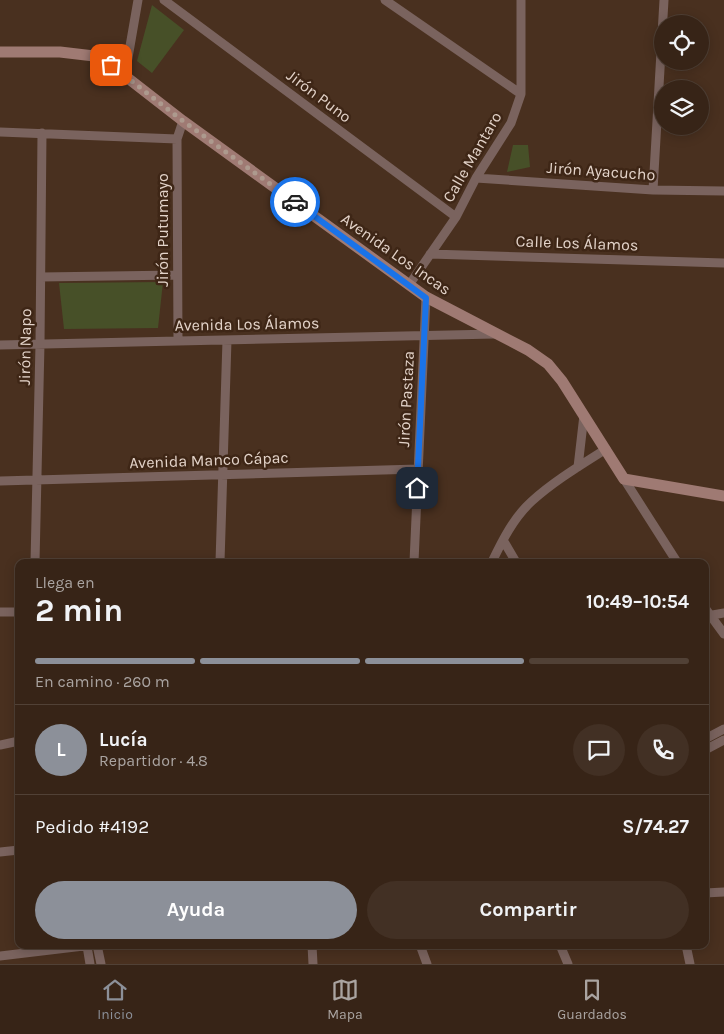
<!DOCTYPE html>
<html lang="es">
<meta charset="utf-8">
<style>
:root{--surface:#372417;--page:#423024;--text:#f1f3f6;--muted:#aaa4a1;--line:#514136;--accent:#8c9099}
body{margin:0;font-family:Karla,sans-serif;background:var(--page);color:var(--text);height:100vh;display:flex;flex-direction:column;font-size:19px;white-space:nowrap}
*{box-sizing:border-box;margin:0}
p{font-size:16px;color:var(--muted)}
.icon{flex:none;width:28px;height:28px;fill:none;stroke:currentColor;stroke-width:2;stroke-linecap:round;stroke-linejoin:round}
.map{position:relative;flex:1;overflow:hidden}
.sheet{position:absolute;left:15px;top:559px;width:694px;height:390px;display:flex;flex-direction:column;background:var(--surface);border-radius:10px;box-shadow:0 2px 12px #0003,0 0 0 1px var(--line)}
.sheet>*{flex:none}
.controls{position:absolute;left:654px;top:15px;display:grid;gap:10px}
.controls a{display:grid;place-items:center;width:55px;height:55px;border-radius:50%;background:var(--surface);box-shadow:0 2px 12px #0003,0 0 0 1px var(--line);font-size:25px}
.pin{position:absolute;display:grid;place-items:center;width:42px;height:42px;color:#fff;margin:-21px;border-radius:10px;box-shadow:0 2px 8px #0006}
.courier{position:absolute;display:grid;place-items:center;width:50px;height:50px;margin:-25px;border:4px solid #1a73e8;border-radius:50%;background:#fff;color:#222;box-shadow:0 1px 6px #0007}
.overview em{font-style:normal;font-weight:700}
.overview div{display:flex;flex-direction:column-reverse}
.overview{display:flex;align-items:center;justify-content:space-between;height:85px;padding:0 20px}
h1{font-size:32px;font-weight:700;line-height:38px}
.bar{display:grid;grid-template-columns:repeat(4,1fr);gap:8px 5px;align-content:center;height:60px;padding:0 20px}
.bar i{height:6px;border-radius:4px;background:var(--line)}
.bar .active{background:var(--accent)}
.bar p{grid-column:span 4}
.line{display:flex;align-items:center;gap:12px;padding:0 20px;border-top:1px solid var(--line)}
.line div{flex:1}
.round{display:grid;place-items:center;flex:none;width:52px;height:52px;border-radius:26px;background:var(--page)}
.action{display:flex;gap:10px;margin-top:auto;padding:10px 20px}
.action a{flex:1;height:58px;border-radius:30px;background:var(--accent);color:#fff;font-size:20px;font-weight:700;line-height:58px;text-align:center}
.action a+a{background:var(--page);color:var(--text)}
.tabs{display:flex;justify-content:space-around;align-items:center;height:70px;border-top:1px solid var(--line);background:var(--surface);font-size:14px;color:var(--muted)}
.tabs a{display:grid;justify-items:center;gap:2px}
.tabs .active{color:var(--accent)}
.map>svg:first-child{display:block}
.green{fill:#475028}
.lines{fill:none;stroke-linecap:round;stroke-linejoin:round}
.street{stroke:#7a635e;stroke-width:9}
.secondary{stroke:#9f7a73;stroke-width:11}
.done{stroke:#ad9a8e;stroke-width:5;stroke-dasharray:0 9}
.route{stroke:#1a73e8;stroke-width:6}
.labels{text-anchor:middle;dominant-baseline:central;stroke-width:5;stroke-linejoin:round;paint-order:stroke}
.street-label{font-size:16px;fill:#e3d3c9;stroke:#3e2616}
</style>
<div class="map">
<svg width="724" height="964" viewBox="0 0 724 964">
<rect width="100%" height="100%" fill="#49301f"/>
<!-- green -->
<path class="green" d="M 152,5 L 184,30 L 152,73 L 137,61 Z
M 513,145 L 528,145 L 530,167 L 507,172 Z
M 163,282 L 158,328 L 64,329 L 59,283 Z"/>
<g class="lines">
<!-- street -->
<path class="street" d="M 164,0 L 456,217
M 385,0 L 521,94
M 125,75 L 138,0
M 0,132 L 177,139
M 476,178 L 653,190 L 724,191
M 653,190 L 664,0
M 430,254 L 724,263
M 41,277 L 177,275
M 409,285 L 456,217 L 476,178 L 511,123 L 521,94 L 521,0
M 178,341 L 177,139 L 183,121
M 0,345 L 495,334
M 578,467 L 584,415
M 624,479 L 677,562
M 0,481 L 418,469
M 503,540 L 516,562
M 35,562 L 40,344 L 42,133
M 220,562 L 227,340
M 414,562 L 426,297
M 492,562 C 502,541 514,517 532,501 C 554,481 581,465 606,449
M 705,608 L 724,634
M 0,612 L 19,612
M 707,616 L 724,613
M 705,739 L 724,729
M 0,745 L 19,741
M 705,750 L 724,740
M 0,852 L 19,850
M 705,893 L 724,892
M 97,945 L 101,964
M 312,945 L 313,964
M 420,945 L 427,964
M 560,945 L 568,964
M 686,945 L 690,964
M 87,946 L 90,964
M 0,956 L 92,945"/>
<!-- secondary -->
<path class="secondary" d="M 0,52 L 60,52 L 94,56 L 111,65 L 183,121 L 426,297 L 528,350 L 548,364 L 562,381 L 624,479 L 724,496"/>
</g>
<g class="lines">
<!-- done -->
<path class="done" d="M 111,65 L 183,121 L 295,202"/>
<!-- route -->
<path class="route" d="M 295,202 L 426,298 L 417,488"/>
</g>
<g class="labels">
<!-- street labels -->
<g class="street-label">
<text transform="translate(319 96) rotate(37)">Jirón Puno</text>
<text transform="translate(472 157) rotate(-60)">Calle Mantaro</text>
<text transform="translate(601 171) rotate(4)">Jirón Ayacucho</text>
<text transform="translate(162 230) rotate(-90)">Jirón Putumayo</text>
<text transform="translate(577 243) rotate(2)">Calle Los Álamos</text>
<text transform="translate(396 254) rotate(35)">Avenida Los Incas</text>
<text transform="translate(247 324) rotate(-1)">Avenida Los Álamos</text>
<text transform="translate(25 347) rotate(-89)">Jirón Napo</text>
<text transform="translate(406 399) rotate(-87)">Jirón Pastaza</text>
<text transform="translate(209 460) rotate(-2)">Avenida Manco Cápac</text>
</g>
</g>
</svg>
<div class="controls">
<a><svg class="icon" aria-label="locate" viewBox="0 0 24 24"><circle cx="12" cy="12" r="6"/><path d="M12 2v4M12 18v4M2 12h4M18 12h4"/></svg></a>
<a><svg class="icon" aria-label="layers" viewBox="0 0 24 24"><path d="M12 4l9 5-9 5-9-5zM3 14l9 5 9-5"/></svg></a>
</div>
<div class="pin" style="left:111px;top:65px;background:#ea580c"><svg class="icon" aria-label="bag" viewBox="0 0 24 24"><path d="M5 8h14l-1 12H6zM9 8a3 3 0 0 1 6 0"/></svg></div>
<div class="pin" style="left:417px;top:488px;background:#1f2937"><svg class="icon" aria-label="home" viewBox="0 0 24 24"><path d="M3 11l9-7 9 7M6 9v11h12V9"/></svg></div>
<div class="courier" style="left:295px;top:202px"><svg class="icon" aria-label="car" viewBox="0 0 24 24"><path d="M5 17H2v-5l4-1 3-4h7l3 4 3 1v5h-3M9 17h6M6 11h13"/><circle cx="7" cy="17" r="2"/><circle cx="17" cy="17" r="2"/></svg></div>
<section class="sheet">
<div class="overview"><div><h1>2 min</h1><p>Llega en</p></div><em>10:49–10:54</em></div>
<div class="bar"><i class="active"></i><i class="active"></i><i class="active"></i><i></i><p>En camino · 260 m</p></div>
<div class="line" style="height:90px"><b class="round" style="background:var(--accent);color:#fff">L</b><div><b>Lucía</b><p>Repartidor · 4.8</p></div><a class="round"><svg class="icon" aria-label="chat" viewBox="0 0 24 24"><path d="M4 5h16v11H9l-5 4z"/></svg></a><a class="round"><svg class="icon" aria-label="phone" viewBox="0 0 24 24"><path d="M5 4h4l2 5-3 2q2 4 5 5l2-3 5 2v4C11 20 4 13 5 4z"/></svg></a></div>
<div class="line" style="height:65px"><div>Pedido #4192</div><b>S/74.27</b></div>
<div class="action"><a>Ayuda</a><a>Compartir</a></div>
</section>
</div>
<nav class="tabs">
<a class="active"><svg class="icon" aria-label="home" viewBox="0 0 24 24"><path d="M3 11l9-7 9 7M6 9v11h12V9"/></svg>Inicio</a>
<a><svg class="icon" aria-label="map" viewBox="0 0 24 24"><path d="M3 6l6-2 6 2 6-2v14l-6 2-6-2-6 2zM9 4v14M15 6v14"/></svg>Mapa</a>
<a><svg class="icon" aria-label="saved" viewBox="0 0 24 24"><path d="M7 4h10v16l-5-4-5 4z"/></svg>Guardados</a>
</nav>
